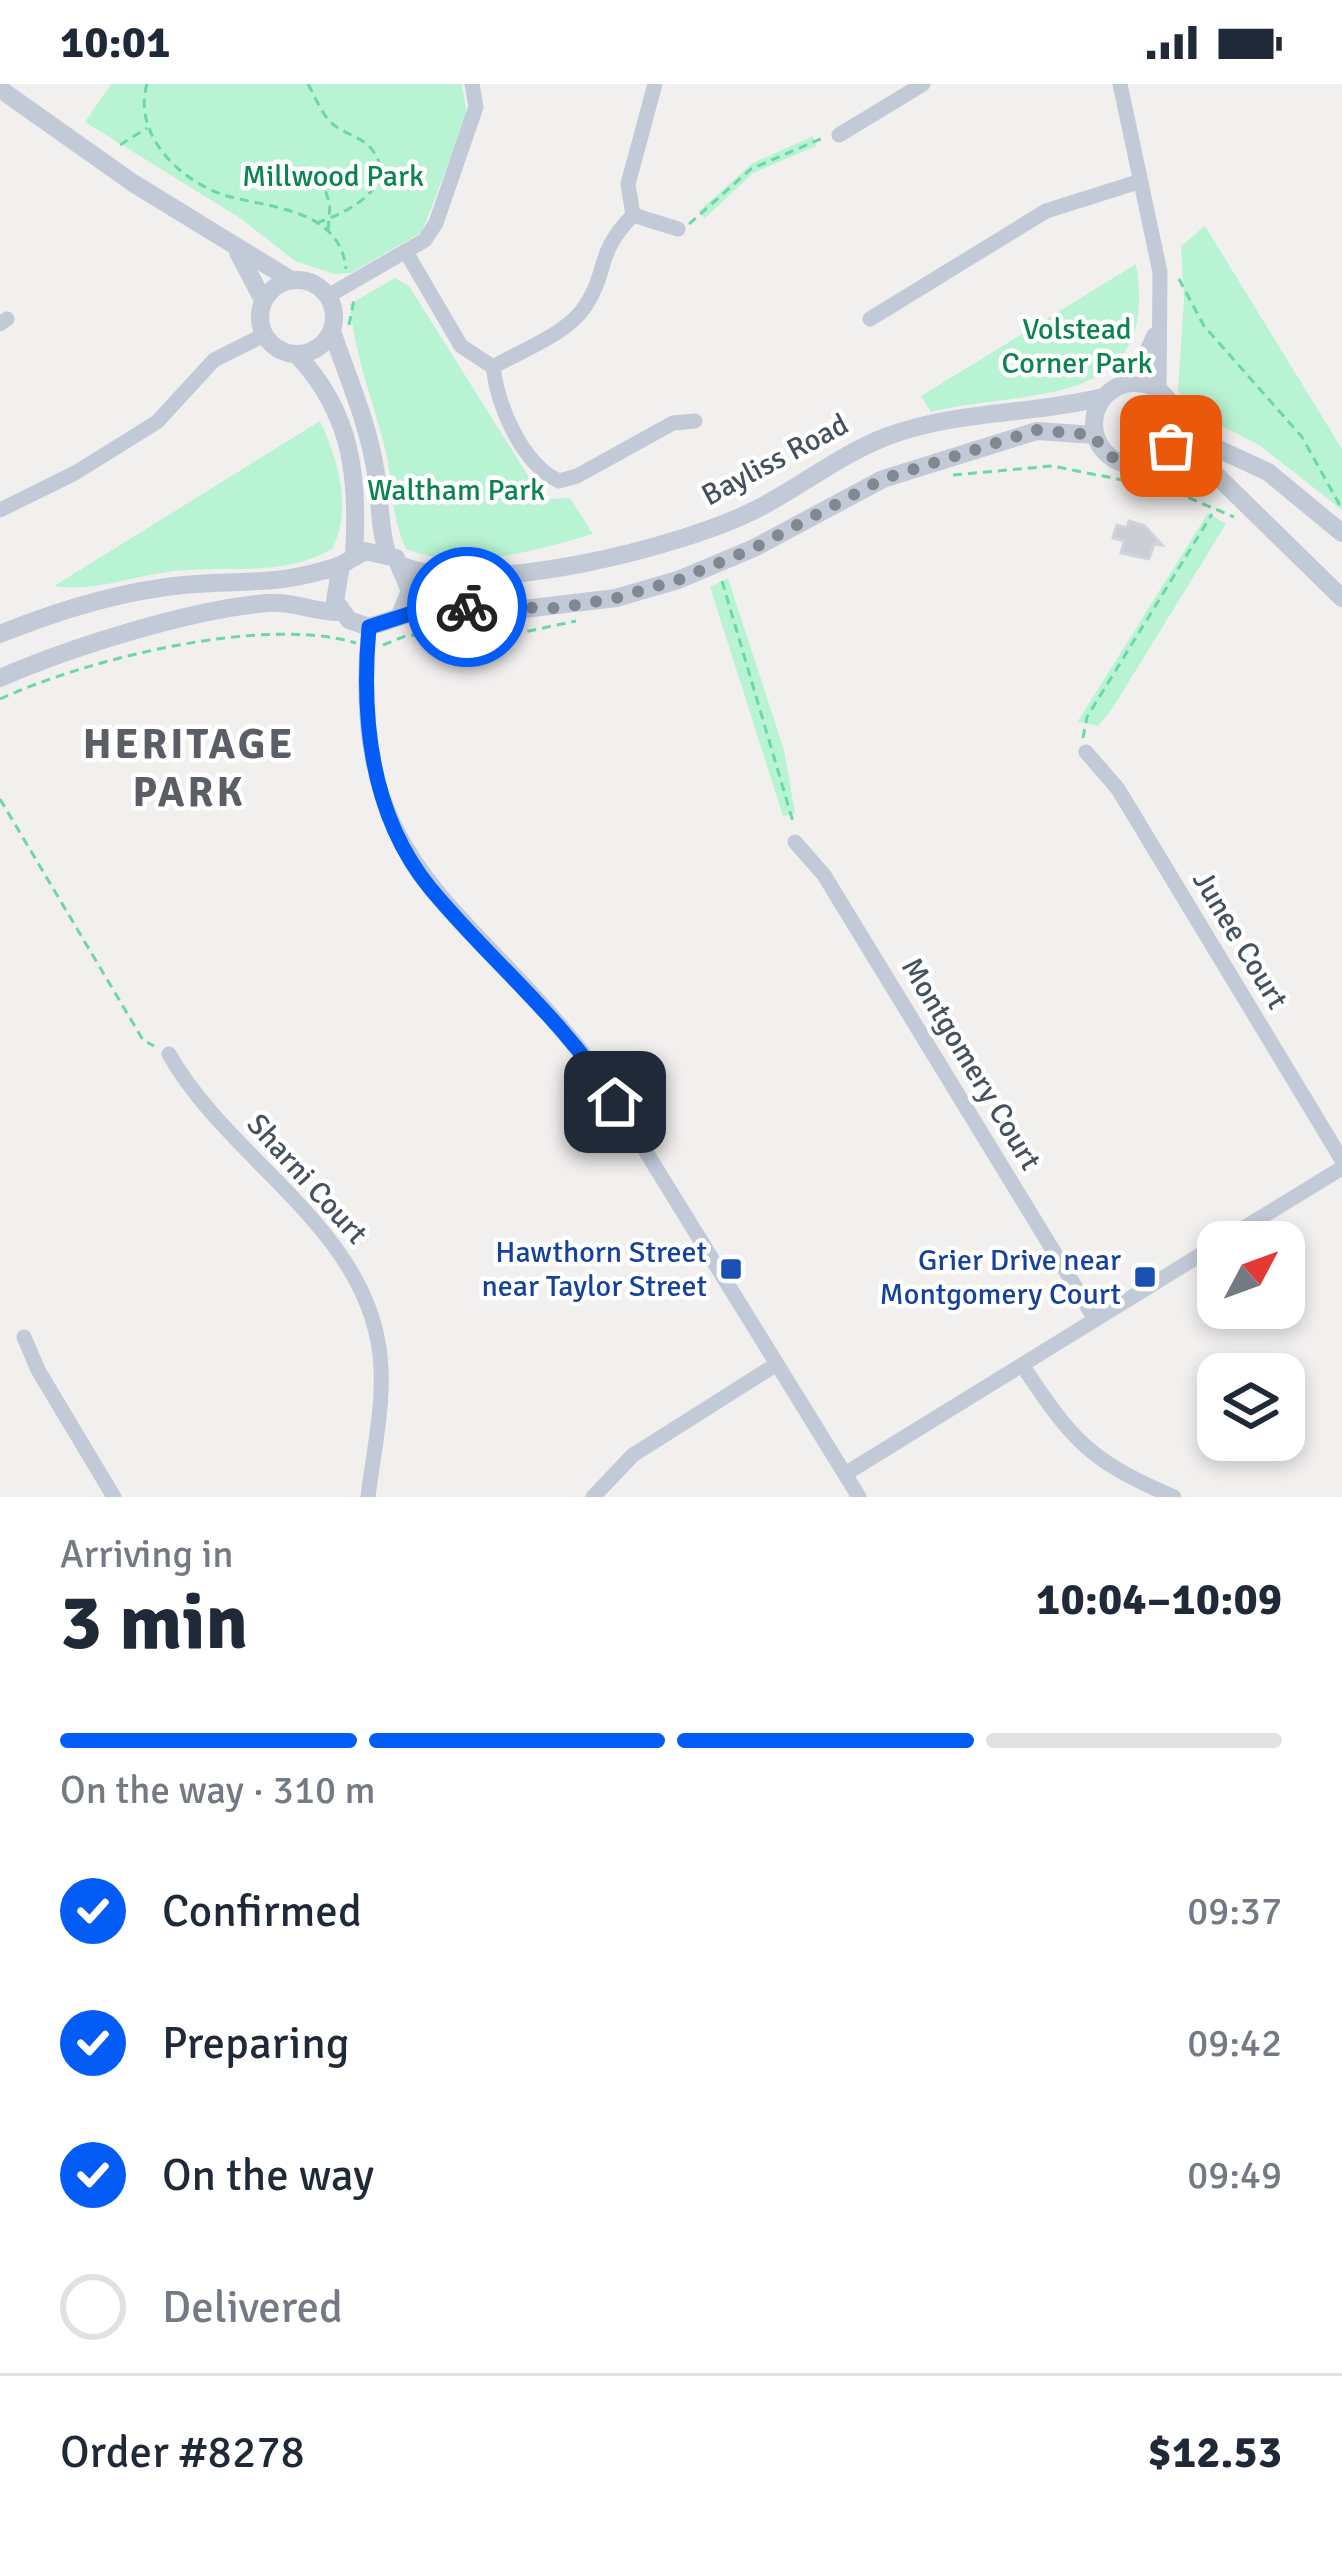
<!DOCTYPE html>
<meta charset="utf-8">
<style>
:root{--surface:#fff;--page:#f6f6f7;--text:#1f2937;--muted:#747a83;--line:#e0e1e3;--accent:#045cf7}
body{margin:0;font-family:Signika,sans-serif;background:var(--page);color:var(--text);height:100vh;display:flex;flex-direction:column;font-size:45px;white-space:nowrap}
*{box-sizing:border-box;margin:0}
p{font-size:39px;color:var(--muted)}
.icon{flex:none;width:66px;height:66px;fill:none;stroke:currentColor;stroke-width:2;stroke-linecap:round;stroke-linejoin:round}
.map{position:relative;height:1413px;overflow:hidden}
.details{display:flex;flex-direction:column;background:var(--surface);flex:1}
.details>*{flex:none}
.needle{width:78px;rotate:49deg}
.buttons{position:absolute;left:1197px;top:1137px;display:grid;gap:24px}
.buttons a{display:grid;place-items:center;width:108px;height:108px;border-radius:24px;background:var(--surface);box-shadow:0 6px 18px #0003;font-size:60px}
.pin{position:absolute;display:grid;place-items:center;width:102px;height:102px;color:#fff;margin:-51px;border-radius:24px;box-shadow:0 6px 18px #0006}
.courier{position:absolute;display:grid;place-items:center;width:120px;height:120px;margin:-60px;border:9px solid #045cf7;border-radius:50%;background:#fff;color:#222;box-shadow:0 3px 15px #0007}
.headline em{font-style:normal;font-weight:700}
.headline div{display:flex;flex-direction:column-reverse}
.headline{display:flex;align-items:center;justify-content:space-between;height:204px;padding:0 60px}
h1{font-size:78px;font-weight:700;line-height:90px}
.bar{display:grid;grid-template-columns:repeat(4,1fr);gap:18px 12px;align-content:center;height:144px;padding:0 60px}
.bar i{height:15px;border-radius:9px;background:var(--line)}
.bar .active{background:var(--accent)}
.bar p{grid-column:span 4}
.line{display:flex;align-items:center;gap:30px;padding:0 60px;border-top:3px solid var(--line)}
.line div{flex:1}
ol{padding:0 60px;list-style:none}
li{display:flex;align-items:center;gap:36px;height:132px}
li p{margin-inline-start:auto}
li .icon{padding:12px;border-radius:50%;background:var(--accent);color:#fff;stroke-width:4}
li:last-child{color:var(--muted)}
li i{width:66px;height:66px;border:6px solid var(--line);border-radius:50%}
.status{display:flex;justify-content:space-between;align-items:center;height:84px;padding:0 60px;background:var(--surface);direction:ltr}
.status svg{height:33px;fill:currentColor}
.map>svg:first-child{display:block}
.green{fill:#b8f4d4}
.building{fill:#cacdd5;stroke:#d2d4db;stroke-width:3}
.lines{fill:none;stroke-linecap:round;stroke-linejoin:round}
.path{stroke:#6cd7aa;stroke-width:3;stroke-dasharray:9 6;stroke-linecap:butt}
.minor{stroke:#c1cad6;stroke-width:15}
.tertiary{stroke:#c1cad6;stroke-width:18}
.done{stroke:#828891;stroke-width:12;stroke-dasharray:0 21.6}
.route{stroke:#045cf7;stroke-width:15}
.transit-dot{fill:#1a4fb4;stroke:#fff;stroke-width:4.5}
.labels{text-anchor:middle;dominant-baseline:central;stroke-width:9;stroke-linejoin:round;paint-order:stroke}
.park-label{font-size:30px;fill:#0c8451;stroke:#fff}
.street-label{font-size:30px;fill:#45515f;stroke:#fff}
.transit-label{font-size:30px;fill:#164399;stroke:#fff;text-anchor:end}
.district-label{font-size:42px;font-weight:bold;letter-spacing:3px;fill:#5b5f65;stroke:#fff}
</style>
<div class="status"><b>10:01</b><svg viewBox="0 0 49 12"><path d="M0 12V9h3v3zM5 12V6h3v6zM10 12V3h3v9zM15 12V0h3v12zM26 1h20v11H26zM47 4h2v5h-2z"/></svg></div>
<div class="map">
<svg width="1342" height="1413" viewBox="0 0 1342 1413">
<rect width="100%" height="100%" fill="#f2efef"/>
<!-- green -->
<path class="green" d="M 111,0 L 462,0 L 467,31 L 422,148 L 351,189 L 334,190 L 295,177 L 240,134 L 85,38 Z
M 813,52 L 816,62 L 753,89 L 705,134 L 699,127 L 753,79 Z
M 1205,142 L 1342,365 L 1342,426 L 1259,361 L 1189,325 L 1178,306 L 1184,214 L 1181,162 Z
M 1136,180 C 1161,328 1028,304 931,328 L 921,312 Z
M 395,194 L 409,202 L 537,406 L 548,415 L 570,414 L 593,450 C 534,467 466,488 406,465 C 390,431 394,401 385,365 C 373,315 354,271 350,220 Z
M 320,337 C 338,376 353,425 332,465 C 280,494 231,481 175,487 C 134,491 94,509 54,502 Z
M 1208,429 L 1226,440 L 1112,625 L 1098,642 L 1078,637 Z
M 728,494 L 784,666 L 795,729 L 783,732 L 710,503 Z"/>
<!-- building -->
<path class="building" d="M 1129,437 L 1145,442 L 1162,461 L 1154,460 L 1149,475 L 1121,469 L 1124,457 L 1113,454 L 1117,441 L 1127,444 Z"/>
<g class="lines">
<!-- path -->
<path class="path" d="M 147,0 C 132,50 180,98 227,112 C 271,124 340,125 346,185
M 308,0 C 315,12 322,32 334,41 C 347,51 363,53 373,67 C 399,102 347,129 319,138
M 120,61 L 147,44
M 321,93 L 330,121 L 328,146
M 689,140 L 751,85 L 825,53
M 1179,195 L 1204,242 L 1302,353 L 1342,425
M 349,241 L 354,216
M 953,391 L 1052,382 L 1168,405 L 1234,433
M 722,497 L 794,741
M 383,561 L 408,551 L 448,553 L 461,543 L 524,548 L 576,537
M 0,615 C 87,575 264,531 356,559
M 1083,654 L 1087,633 L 1212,430
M 0,715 L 143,956 L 154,962"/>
<!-- minor -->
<path class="minor" d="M 1120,0 L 1160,188 L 1159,307
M 839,51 L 923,0
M 633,131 L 678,145
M 406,168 L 461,262 L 493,283 C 498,322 521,379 559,397 L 577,392 L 673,339 L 695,337
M 328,212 L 425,156 L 436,139 L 476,23 L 472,0
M 870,235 L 1046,127 L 1141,97
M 0,240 L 7,235
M 493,283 C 522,266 568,250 586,221 C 609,185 595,170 633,131 L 628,100 L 655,0
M 1117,302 L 1137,288 L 1154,251
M 0,426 L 75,389 L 157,338 L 214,276 L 264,251
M 369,543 C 344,786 470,817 593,982 L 859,1413
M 1086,668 L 1118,705 L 1342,1076
M 795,758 L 824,791 L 1095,1235
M 169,970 C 231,1080 375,1147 381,1284 C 383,1327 373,1371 368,1413
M 1221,1158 L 1342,1084
M 24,1253 L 38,1286 L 114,1413
M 1022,1281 C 1073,1357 1088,1376 1174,1413
M 845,1390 L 1218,1160
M 593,1413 L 633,1371 L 777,1280"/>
<!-- tertiary -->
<path class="tertiary" d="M 0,5 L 133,99 L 291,196
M 238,168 L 263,216
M260 233a37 37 0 1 1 74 0a37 37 0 1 1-74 0Z
M 332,247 C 347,292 367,336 375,384 C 381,413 378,440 387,469
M 297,271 C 352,329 359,393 354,471
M1094 340a41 41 0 1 1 82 0a41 41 0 1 1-82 0Z
M 1176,335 L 1203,358 L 1268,388 L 1342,449
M 1162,372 L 1209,384 L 1342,514
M 403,482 C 481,514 684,463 759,424 C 803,401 841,370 888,352 C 959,326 1032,331 1103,313
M 400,531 L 410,507 L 396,474 L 365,467 L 341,481 L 335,517 L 349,536 L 369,543 L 433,522 L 507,527 L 616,514 L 678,496 L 754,464 L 883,395 L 1037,347 L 1094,351
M 0,550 C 57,527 121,507 183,501 C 245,495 278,503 341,481
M 0,594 C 71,563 192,525 268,519 C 294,517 316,529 341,528"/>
</g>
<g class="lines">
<!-- done -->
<path class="done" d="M 467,523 L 560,524 L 616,514 L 678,496 L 754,464 L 883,395 L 1037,346 L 1094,351 C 1111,385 1145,391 1171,362"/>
<!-- route -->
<path class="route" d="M 467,523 L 434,522 L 369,543 C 361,633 371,732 430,804 C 491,878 564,935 615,1018"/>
</g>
<!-- markers -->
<g class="transit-dot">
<rect x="719" y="1173" width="24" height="24" rx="6"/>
<rect x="1133" y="1181" width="24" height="24" rx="6"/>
</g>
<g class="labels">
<!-- park labels -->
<g class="park-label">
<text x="333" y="92">Millwood Park</text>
<text x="1077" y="245">Volstead<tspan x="1077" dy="34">Corner Park</tspan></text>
<text x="456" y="406">Waltham Park</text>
</g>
<!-- street labels -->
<g class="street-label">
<text transform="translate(775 376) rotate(-28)">Bayliss Road</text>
<text transform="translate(1240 856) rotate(59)">Junee Court</text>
<text transform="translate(971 980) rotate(59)">Montgomery Court</text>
<text transform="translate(307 1095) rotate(48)">Sharni Court</text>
</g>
<!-- transit labels -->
<g class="transit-label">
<text x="707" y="1168">Hawthorn Street<tspan x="707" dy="34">near Taylor Street</tspan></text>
<text x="1121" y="1176">Grier Drive near<tspan x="1121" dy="34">Montgomery Court</tspan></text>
</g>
<!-- district labels -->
<g class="district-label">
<text x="189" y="660">HERITAGE<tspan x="189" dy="48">PARK</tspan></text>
</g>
</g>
</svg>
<div class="buttons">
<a><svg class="needle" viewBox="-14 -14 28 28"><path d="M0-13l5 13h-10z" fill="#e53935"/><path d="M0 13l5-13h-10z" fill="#747a83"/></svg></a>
<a><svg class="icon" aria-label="layers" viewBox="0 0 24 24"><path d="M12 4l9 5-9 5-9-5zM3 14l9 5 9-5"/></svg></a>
</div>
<div class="pin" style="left:1171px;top:362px;background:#ea580c"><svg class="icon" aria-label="bag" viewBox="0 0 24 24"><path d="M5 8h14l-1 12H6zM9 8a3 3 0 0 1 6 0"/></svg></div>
<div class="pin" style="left:615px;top:1018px;background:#1f2937"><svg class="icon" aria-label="home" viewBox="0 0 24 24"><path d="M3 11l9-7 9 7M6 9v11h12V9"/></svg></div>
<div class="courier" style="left:467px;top:523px"><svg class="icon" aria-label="bike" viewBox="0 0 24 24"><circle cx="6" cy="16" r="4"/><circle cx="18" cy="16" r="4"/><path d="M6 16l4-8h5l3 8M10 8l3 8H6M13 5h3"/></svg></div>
</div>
<section class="details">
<div class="headline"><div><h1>3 min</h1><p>Arriving in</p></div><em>10:04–10:09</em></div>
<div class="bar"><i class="active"></i><i class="active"></i><i class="active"></i><i></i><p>On the way · 310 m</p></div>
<ol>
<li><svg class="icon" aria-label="check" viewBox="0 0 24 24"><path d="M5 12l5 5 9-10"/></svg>Confirmed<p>09:37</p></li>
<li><svg class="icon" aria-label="check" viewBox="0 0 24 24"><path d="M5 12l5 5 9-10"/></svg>Preparing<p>09:42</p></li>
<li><svg class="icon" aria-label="check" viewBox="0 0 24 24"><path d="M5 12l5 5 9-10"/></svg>On the way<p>09:49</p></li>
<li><i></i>Delivered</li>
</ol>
<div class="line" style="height:156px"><div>Order #8278</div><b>$12.53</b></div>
</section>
